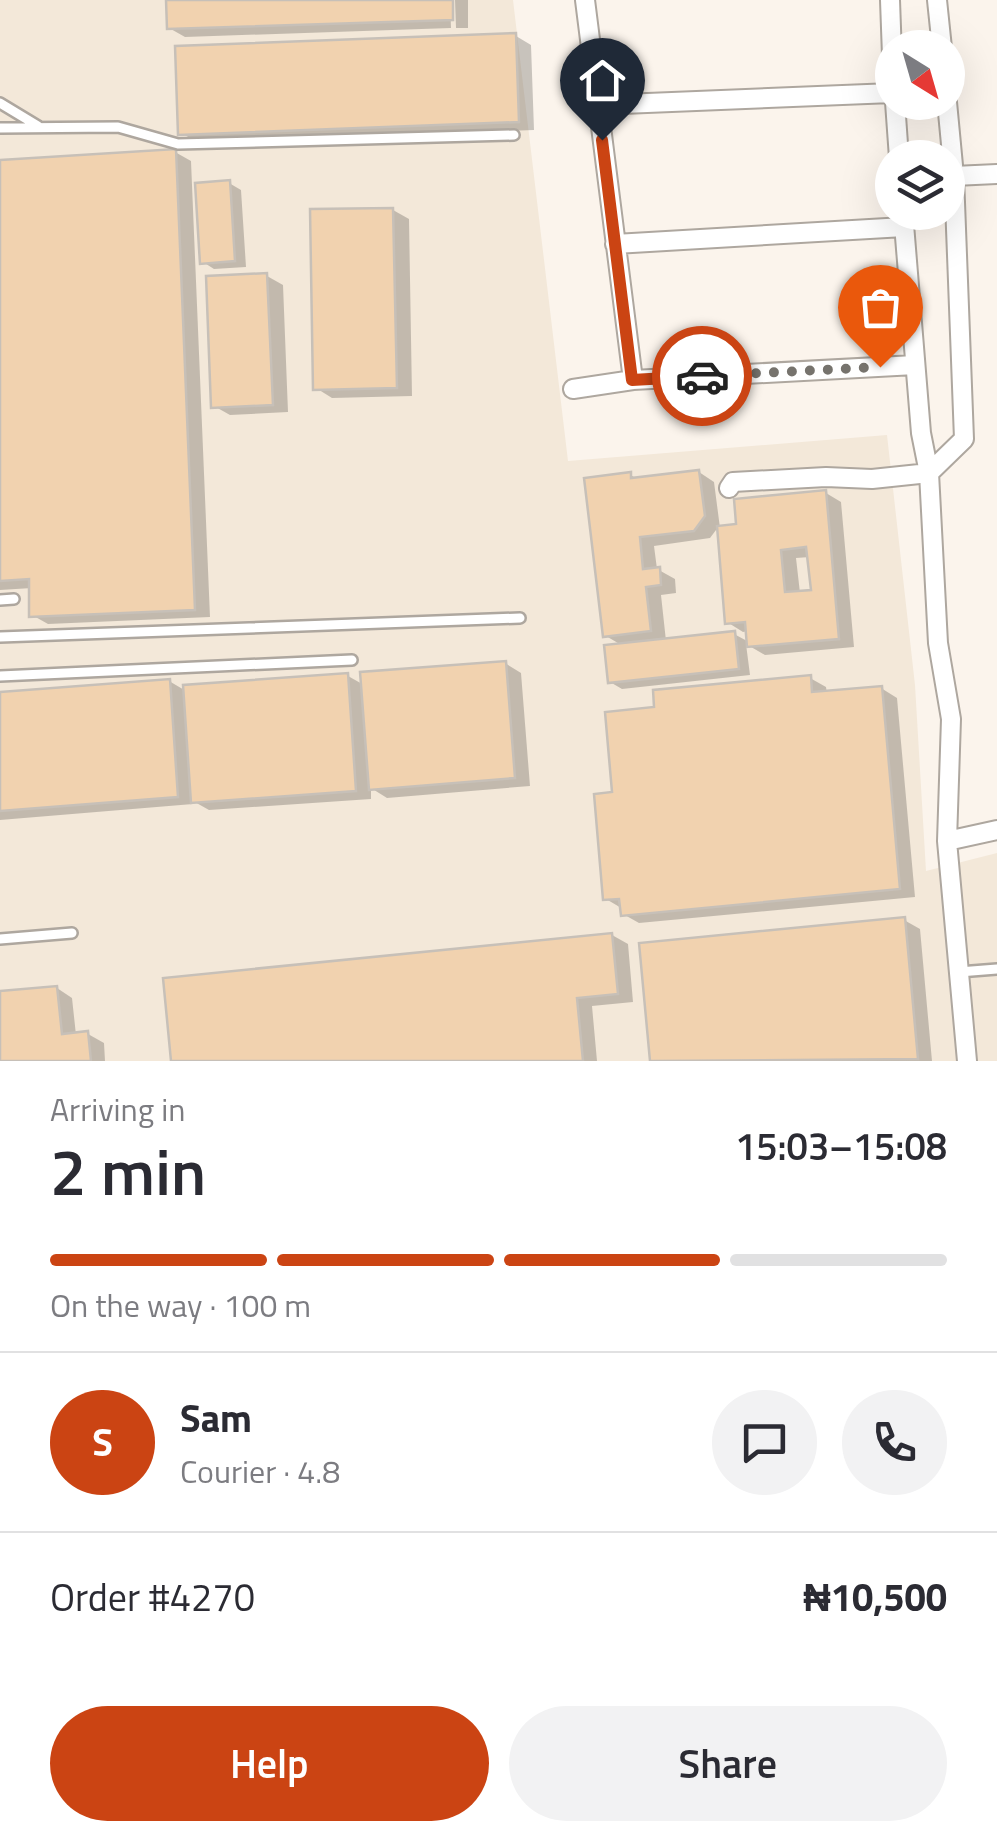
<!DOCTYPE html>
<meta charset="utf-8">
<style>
:root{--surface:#fff;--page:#f2f2f3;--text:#2b2b33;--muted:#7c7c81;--line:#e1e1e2;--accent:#cb4413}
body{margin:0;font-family:"Titillium Web",sans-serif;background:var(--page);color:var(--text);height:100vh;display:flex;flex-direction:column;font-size:38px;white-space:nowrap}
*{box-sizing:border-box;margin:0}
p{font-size:32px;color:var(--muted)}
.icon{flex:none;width:55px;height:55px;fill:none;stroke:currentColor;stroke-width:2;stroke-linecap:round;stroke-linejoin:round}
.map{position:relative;height:1061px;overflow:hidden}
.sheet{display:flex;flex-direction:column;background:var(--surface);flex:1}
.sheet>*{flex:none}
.needle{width:65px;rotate:143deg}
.controls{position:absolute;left:875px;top:30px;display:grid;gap:20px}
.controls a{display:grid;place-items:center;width:90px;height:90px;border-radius:50%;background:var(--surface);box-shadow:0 10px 40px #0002;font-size:50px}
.pin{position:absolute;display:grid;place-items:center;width:85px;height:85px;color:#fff;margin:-102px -42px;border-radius:50% 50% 50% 0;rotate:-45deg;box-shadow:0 0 10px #0007}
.pin .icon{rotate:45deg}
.courier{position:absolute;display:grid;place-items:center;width:100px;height:100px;margin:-50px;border:8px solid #cb4413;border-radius:50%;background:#fff;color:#222;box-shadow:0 2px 12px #0007}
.summary em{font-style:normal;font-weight:600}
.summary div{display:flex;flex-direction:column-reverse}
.summary{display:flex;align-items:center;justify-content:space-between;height:170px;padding:0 50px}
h1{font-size:65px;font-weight:600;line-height:75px}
.bar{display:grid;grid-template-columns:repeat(4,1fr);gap:15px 10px;align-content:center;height:120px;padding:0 50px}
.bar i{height:12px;border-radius:8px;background:var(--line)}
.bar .selected{background:var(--accent)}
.bar p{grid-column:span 4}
.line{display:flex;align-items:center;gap:25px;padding:0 50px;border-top:2px solid var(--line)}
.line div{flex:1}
.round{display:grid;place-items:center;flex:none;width:105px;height:105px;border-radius:52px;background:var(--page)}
.action{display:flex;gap:20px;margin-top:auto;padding:20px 50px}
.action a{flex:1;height:115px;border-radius:60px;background:var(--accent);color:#fff;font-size:40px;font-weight:600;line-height:115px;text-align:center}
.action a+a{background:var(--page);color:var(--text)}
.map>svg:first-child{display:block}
.built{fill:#f3e8d9}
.shadow{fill:#0003;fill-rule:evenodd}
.building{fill:#f1d2af;stroke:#c7c0b8;stroke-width:2.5;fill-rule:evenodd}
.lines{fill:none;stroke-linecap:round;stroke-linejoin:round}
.service-casing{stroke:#aea79f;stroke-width:14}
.minor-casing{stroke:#aea79f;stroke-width:22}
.service{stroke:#fff;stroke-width:9}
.minor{stroke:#fff;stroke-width:18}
.done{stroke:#76736d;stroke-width:10;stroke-dasharray:0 18}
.route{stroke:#cb4413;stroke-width:12}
</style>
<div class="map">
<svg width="997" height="1061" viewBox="0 0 997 1061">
<rect width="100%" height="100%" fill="#fbf4ec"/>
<!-- built -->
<path class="built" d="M 0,0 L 513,0 L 568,461 L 887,435 L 915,685 L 926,871 L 997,853 L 997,1061 L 0,1061 Z"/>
<!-- shadow -->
<path class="shadow" d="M 169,0 L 450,0 L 451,28 L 185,37 L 169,28 Z
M 455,0 L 468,0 L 468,28 L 456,28 Z
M 516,36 L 531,45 L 534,130 L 197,142 L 181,133 Z
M 175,152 L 191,161 L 210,617 L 48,624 L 32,615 L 32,588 L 0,590 L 0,162 Z
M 229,183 L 241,190 L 246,267 L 214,269 L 203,262 Z
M 393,210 L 409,219 L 412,396 L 332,398 L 316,388 Z
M 267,276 L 283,285 L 288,412 L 230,415 L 214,406 Z
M 699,472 L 714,482 L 720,528 L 739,527 L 826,493 L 841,502 L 854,647 L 765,655 L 746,644 L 750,675 L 622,689 L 610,682 L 623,646 L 606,636 L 630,475 L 640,480 ZM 719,526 L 727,622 L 743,632 L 748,631 L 749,642 L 734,634 L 666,641 L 661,595 L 676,593 L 675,579 L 657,569 L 654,546 L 710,538 ZM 810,557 L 813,592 L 800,593 L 796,558 Z
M 505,663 L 521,673 L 530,786 L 387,798 L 371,788 L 371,799 L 209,810 L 193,801 L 193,804 L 0,820 L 0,694 L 169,681 L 186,691 L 348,676 L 364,685 Z
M 810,678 L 826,687 L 827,694 L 881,688 L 897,698 L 915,897 L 639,923 L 623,914 L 623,909 L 606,899 L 615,794 L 657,709 Z
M 904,920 L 920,929 L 932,1061 L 652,1061 L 642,945 Z
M 612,935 L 628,944 L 633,1002 L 592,1006 L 597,1061 L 173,1061 Z
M 57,988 L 72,998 L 76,1035 L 88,1034 L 104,1043 L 105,1061 L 0,1061 L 0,994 Z"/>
<!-- building -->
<path class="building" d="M 166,0 L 453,0 L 453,20 L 167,29 Z
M 516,33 L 519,122 L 178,135 L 175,46 Z
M 176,149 L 195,610 L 29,617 L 29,579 L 0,581 L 0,160 Z
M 230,180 L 235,261 L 200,264 L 195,183 Z
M 393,208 L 397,388 L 313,390 L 310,209 Z
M 267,273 L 273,405 L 211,408 L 206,276 Z
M 699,470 L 705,516 L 694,531 L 640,537 L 643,569 L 660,567 L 661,585 L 646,587 L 651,631 L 603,637 L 584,478 L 631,472 L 631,478 Z
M 826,490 L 839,639 L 747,647 L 745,622 L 725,624 L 717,526 L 736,524 L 734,499 ZM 806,547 L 811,590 L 785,592 L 781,550 Z
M 735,631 L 739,669 L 608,683 L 604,645 Z
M 506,661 L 515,778 L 369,790 L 360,672 Z
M 348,673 L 356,791 L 191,803 L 183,685 Z
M 811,675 L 812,692 L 882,686 L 900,889 L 621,916 L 619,899 L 603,900 L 594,794 L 612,792 L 605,712 L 654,707 L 653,690 Z
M 170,679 L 178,797 L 0,811 L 0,692 Z
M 905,917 L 918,1059 L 650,1061 L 639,943 Z
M 612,933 L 618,994 L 577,998 L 583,1061 L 171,1061 L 163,978 Z
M 57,986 L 62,1034 L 88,1031 L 91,1061 L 0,1061 L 0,991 Z"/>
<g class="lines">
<!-- service casing -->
<g class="service-casing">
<path id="service" d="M 0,103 L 38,126
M 0,128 L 118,127 L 178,144 L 514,135
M 0,600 L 14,599
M 0,637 L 520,618
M 0,676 L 352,660
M 0,939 L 72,933
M 959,972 L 997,969"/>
</g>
<!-- minor casing -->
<g class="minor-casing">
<path id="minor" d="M 585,0 L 633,380
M 890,0 L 892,56
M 937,0 L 942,48
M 895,102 L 899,158
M 598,105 L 892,93
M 954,176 L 997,174
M 903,212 L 921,433 L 929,473 L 938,643 L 951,719 L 947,841 L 967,1061
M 615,244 L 904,227
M 573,389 L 633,380 L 915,365
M 729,488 L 733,482 L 826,477 L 872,479 L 929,473 L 964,439 L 954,176 L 947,102
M 947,841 L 997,830"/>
</g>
<!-- service -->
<use href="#service" class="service"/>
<!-- minor -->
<use href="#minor" class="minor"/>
</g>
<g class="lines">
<!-- done -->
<path class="done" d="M 702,376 L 880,367"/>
<!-- route -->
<path class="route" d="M 602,140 L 632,380 L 702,376"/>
</g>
</svg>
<div class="controls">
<a><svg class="needle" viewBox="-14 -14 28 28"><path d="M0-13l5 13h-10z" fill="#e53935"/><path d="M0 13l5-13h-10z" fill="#7c7c81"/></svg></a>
<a><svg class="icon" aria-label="layers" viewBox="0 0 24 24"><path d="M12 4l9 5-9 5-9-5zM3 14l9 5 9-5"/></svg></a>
</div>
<div class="pin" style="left:880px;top:367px;background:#ea580c"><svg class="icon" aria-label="bag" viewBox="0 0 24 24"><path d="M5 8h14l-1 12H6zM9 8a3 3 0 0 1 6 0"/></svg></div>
<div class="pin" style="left:602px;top:140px;background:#1f2937"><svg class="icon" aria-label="home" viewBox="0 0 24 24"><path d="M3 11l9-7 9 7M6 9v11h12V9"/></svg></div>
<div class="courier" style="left:702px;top:376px"><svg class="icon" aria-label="car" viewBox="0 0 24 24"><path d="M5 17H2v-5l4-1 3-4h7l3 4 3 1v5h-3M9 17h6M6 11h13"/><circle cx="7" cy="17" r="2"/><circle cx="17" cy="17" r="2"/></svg></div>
</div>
<section class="sheet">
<div class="summary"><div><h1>2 min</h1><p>Arriving in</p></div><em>15:03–15:08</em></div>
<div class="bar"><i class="selected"></i><i class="selected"></i><i class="selected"></i><i></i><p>On the way · 100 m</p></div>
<div class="line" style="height:180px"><b class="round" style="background:var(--accent);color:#fff">S</b><div><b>Sam</b><p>Courier · 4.8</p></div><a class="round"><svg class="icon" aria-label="chat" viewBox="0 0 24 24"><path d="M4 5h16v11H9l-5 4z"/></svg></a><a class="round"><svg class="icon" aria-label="phone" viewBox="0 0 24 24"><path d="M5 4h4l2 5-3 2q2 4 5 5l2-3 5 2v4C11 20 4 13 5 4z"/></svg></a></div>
<div class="line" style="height:130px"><div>Order #4270</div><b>₦10,500</b></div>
<div class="action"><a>Help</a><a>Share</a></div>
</section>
